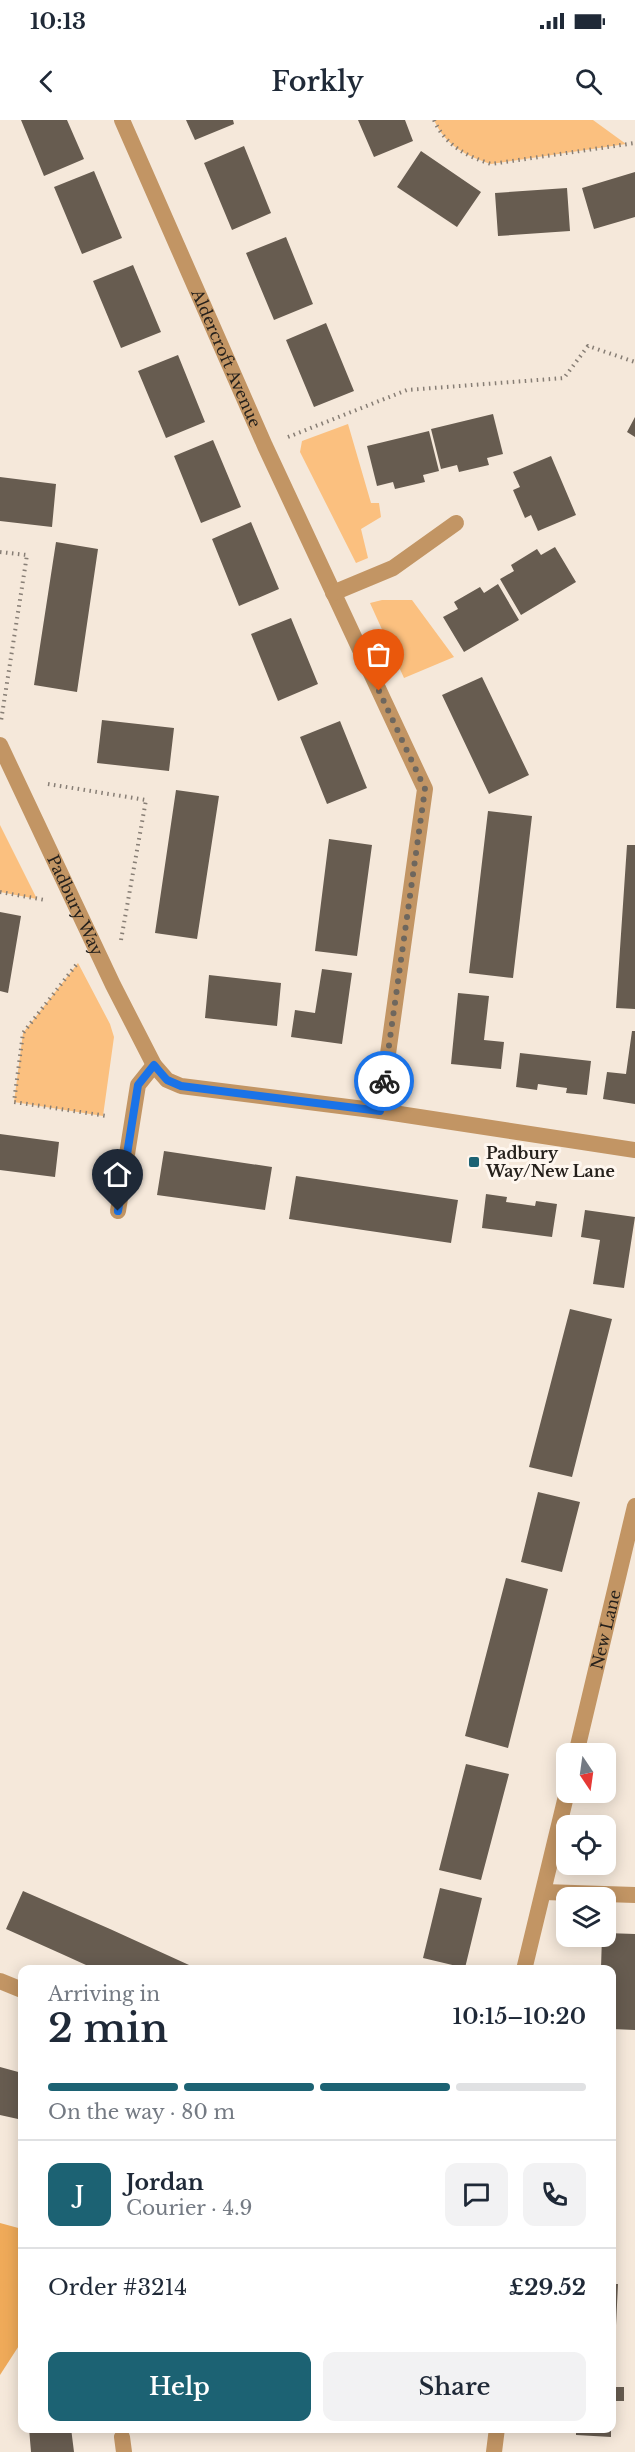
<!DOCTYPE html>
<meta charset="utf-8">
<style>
:root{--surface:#fff;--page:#f2f2f3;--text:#1f2937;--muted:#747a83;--line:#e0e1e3;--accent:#1c6273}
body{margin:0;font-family:"Libre Baskerville",serif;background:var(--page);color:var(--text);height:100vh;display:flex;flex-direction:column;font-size:22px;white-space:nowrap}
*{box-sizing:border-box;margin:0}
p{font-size:20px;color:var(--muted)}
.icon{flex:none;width:33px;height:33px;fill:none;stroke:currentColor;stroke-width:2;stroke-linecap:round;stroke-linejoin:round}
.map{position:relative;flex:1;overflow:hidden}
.panel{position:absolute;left:18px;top:1845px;width:598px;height:468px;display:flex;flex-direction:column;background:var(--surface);border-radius:12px;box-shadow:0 3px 15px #0003}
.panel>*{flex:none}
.needle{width:39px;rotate:167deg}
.fabs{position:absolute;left:556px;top:1623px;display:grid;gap:12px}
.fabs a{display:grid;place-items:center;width:60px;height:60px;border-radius:12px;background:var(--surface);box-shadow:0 3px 15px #0003;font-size:30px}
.pin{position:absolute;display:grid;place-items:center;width:51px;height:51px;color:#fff;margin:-62px -26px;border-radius:50% 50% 50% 0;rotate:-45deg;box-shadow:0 0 6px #0007}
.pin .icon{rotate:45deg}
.courier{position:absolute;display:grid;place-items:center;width:60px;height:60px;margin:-30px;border:4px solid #1a73e8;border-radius:50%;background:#fff;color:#222;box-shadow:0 2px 8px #0007}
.overview em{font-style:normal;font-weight:600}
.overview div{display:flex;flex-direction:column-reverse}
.overview{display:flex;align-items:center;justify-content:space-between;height:102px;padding:0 30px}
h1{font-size:39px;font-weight:600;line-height:45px}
.bar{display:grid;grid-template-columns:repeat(4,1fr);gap:9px 6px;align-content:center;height:72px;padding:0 30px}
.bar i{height:8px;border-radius:4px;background:var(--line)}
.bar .on{background:var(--accent)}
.bar p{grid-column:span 4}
.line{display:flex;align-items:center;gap:15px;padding:0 30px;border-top:2px solid var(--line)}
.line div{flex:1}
.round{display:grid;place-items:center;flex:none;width:63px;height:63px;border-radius:12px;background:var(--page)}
.primary-button{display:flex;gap:12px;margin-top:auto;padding:12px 30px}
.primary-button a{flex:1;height:69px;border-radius:12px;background:var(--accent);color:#fff;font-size:24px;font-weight:600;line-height:69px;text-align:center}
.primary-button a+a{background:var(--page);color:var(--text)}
.status{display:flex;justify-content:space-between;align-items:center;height:42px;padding:0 30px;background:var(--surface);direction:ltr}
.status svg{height:16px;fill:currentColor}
header{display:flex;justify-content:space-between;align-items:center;height:78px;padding:0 30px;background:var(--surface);font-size:27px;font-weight:600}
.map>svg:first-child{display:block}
.green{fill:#fbc07f}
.forest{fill:#efaa59}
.building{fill:#675c50}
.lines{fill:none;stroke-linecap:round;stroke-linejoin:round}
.path{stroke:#877e75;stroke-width:4;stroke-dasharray:1.5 4.5;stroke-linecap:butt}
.minor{stroke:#c29564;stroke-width:16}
.tertiary{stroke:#c29564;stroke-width:16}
.done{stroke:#6e675e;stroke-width:6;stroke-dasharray:0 10.8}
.route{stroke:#1a73e8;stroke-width:8}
.poi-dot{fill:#1c6273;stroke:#fef6ee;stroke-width:2}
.labels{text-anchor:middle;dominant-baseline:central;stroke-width:6;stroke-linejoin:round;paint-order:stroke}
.street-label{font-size:16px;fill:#26211c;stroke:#fef6ee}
.poi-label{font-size:16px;font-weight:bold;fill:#26211c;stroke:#fef6ee;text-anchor:start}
</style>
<div class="status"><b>10:13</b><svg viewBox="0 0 49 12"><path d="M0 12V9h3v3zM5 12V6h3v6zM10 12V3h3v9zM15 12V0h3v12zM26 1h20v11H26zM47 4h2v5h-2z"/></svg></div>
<header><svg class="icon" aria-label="back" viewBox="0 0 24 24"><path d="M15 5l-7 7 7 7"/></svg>Forkly<svg class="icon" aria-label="search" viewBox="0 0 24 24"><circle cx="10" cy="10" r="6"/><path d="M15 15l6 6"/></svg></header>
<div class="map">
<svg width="635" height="2332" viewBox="0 0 635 2332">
<rect width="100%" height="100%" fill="#f5e8da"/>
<!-- green -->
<path class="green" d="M 434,0 L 593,0 L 626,24 L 491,44 C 466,36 445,25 434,0 Z
M 348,304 L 371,383 L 379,383 L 381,397 L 361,409 L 368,438 L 356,443 L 300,332 L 302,321 Z
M 382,480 L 412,480 L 454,537 L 404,558 L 370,483 Z
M 0,705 L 37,779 L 0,772 Z
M 78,843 L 110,904 L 114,917 L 103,996 L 14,982 L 23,913 Z"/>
<!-- forest -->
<path class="forest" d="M 0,2103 L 22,2109 L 22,2221 L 0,2255 Z"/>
<!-- building -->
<path class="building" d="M 21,0 L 67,0 L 84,39 L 44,56 Z
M 186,0 L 233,0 L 234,4 L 195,20 Z
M 358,0 L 405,0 L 413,21 L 374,37 Z
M 244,26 L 271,93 L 232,110 L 204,43 Z
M 421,31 L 481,72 L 457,107 L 397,67 Z
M 94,51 L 122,118 L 82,134 L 54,67 Z
M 635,52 L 635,97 L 594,109 L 582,68 Z
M 567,68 L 570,111 L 498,116 L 495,73 Z
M 286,117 L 313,184 L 274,200 L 246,133 Z
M 133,145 L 161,212 L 121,228 L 93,161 Z
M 326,203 L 354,271 L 314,287 L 286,220 Z
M 178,235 L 205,302 L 166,318 L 138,251 Z
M 493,294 L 503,334 L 487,338 L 489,345 L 459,352 L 457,345 L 441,349 L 431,309 Z
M 635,297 L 635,317 L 627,312 Z
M 429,311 L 439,351 L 423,355 L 425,362 L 395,369 L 393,362 L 377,366 L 367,326 Z
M 213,320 L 241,387 L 201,403 L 174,336 Z
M 551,336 L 576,395 L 538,411 L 531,395 L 525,398 L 513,370 L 520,367 L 513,352 Z
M 0,357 L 56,364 L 52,407 L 0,401 Z
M 251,402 L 279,469 L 239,486 L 212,419 Z
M 56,422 L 98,429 L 77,572 L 34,565 Z
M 555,427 L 576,462 L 521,495 L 500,459 L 514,451 L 511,445 L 537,429 L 541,435 Z
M 498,464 L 519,500 L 464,532 L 443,497 L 458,489 L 454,482 L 480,467 L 484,473 Z
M 291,498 L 318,564 L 278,581 L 251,514 Z
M 482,557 L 529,655 L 489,674 L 442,575 Z
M 102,600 L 174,608 L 169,651 L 97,643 Z
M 340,601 L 367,668 L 327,684 L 300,617 Z
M 176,670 L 219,676 L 197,819 L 155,813 Z
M 488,691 L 532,696 L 513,858 L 469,853 Z
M 329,719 L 372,725 L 357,836 L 315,831 Z
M 627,725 L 635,725 L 635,889 L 616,888 Z
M 0,792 L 21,796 L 8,873 L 0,871 Z
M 322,849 L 352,853 L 342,924 L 291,917 L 295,890 L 315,893 Z
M 209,855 L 281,863 L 277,906 L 205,898 Z
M 458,873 L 489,876 L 484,920 L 504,922 L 501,949 L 451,944 Z
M 632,911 L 635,911 L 635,984 L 603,979 L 607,952 L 626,954 Z
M 520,933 L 591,941 L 587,975 L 566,973 L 567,968 L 552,966 L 538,964 L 537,970 L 516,967 Z
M 0,1014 L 59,1022 L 55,1057 L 0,1050 Z
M 164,1031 L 272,1047 L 265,1090 L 157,1075 Z
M 296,1056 L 458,1080 L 451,1123 L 289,1099 Z
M 486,1074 L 507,1077 L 506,1082 L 521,1084 L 535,1086 L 536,1081 L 557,1084 L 552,1117 L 482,1108 Z
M 585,1090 L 635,1097 L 624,1168 L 593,1164 L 600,1120 L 581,1117 Z
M 570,1189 L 612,1199 L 572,1357 L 529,1347 Z
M 538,1372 L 580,1382 L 562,1452 L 521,1442 Z
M 506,1458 L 548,1469 L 508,1628 L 465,1616 Z
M 466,1644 L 509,1654 L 481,1760 L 439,1750 Z
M 440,1768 L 482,1778 L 465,1848 L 423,1838 Z
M 23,1771 L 110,1809 L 200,1850 L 97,1850 L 64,1835 L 6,1809 Z
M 606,1813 L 635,1814 L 635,1910 L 612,1909 L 612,1850 L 601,1848 L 602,1816 L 606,1816 Z
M 0,1947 L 22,1953 L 22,1981 L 18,1999 L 0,1995 Z
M 612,2076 L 616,2076 L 614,2108 L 612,2108 Z
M 612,2164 L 618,2164 L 615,2226 L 612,2226 Z
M 612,2267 L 624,2267 L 624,2281 L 612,2281 Z
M 29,2308 L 71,2308 L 74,2332 L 31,2332 Z
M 576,2308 L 611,2308 L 611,2317 L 576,2315 Z"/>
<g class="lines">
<!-- path -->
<path class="path" d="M 434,0 C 445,25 466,36 491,44 L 635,23
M 288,317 L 407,270 L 564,258 L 588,226 L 635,242
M 0,432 L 27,435 L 1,601
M 48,664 L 146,680 L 121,820
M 0,772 L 45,780
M 76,845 L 23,913 L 14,982 L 107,996"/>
<!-- minor -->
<g class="minor">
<path id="s1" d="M 122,0 L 265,326 L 425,669 L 380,991"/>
<path d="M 333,473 L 393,448 L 456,403"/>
<path id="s2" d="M 0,625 L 113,865 L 154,945 L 167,960 L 181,966 L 380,991 L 635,1030"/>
<path d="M 118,1091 L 138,965 L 154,945"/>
<path d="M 544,1772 L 635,1775"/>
<path d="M 0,1861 L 22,1870"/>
<path d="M 122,2317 L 124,2332"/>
</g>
<!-- tertiary -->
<g class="tertiary">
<path id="s3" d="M 576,1634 L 635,1386"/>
<path d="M 524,1850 L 567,1672"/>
<path d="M 494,2332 L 497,2308"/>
</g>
</g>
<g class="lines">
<!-- done -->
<path class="done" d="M 379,571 L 425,669 L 384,961"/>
<!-- route -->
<path class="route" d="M 118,1091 L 138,965 L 154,945 L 167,960 L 181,966 L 380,991 L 384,961"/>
</g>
<!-- markers -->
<rect class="poi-dot" x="468" y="1036" width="12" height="12" rx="3"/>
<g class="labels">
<!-- street labels -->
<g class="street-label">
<text stroke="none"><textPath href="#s1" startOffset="260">Aldercroft Avenue</textPath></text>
<text stroke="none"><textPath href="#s2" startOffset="177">Padbury Way</textPath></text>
<text stroke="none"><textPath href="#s3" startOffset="128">New Lane</textPath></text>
</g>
<!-- poi labels -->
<g class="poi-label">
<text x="486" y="1033">Padbury<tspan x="486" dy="18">Way/New Lane</tspan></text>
</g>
</g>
</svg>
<div class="fabs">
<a><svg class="needle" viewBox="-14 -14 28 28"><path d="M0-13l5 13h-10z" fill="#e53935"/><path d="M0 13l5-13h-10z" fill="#747a83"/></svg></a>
<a><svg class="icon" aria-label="locate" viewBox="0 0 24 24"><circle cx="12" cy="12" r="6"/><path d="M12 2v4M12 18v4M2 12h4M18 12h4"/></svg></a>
<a><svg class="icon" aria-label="layers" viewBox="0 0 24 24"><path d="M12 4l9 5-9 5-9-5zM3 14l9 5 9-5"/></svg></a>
</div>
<div class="pin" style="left:379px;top:571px;background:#ea580c"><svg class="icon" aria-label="bag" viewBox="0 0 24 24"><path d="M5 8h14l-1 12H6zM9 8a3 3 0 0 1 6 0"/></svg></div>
<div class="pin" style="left:118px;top:1091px;background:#1f2937"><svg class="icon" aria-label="home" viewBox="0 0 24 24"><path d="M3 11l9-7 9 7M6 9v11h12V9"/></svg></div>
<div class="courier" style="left:384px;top:961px"><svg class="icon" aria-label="bike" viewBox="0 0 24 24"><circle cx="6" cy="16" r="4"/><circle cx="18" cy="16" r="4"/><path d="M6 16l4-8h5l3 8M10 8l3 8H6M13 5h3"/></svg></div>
<section class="panel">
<div class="overview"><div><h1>2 min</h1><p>Arriving in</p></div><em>10:15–10:20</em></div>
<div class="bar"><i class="on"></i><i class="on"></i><i class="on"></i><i></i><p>On the way · 80 m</p></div>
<div class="line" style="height:108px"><b class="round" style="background:var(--accent);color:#fff">J</b><div><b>Jordan</b><p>Courier · 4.9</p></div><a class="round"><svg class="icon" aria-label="chat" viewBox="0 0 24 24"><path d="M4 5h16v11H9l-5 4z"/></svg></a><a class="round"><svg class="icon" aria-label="phone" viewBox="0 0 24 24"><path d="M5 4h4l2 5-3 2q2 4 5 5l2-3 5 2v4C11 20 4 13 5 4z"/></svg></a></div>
<div class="line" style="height:78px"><div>Order #3214</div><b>£29.52</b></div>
<div class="primary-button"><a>Help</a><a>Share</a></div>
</section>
</div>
